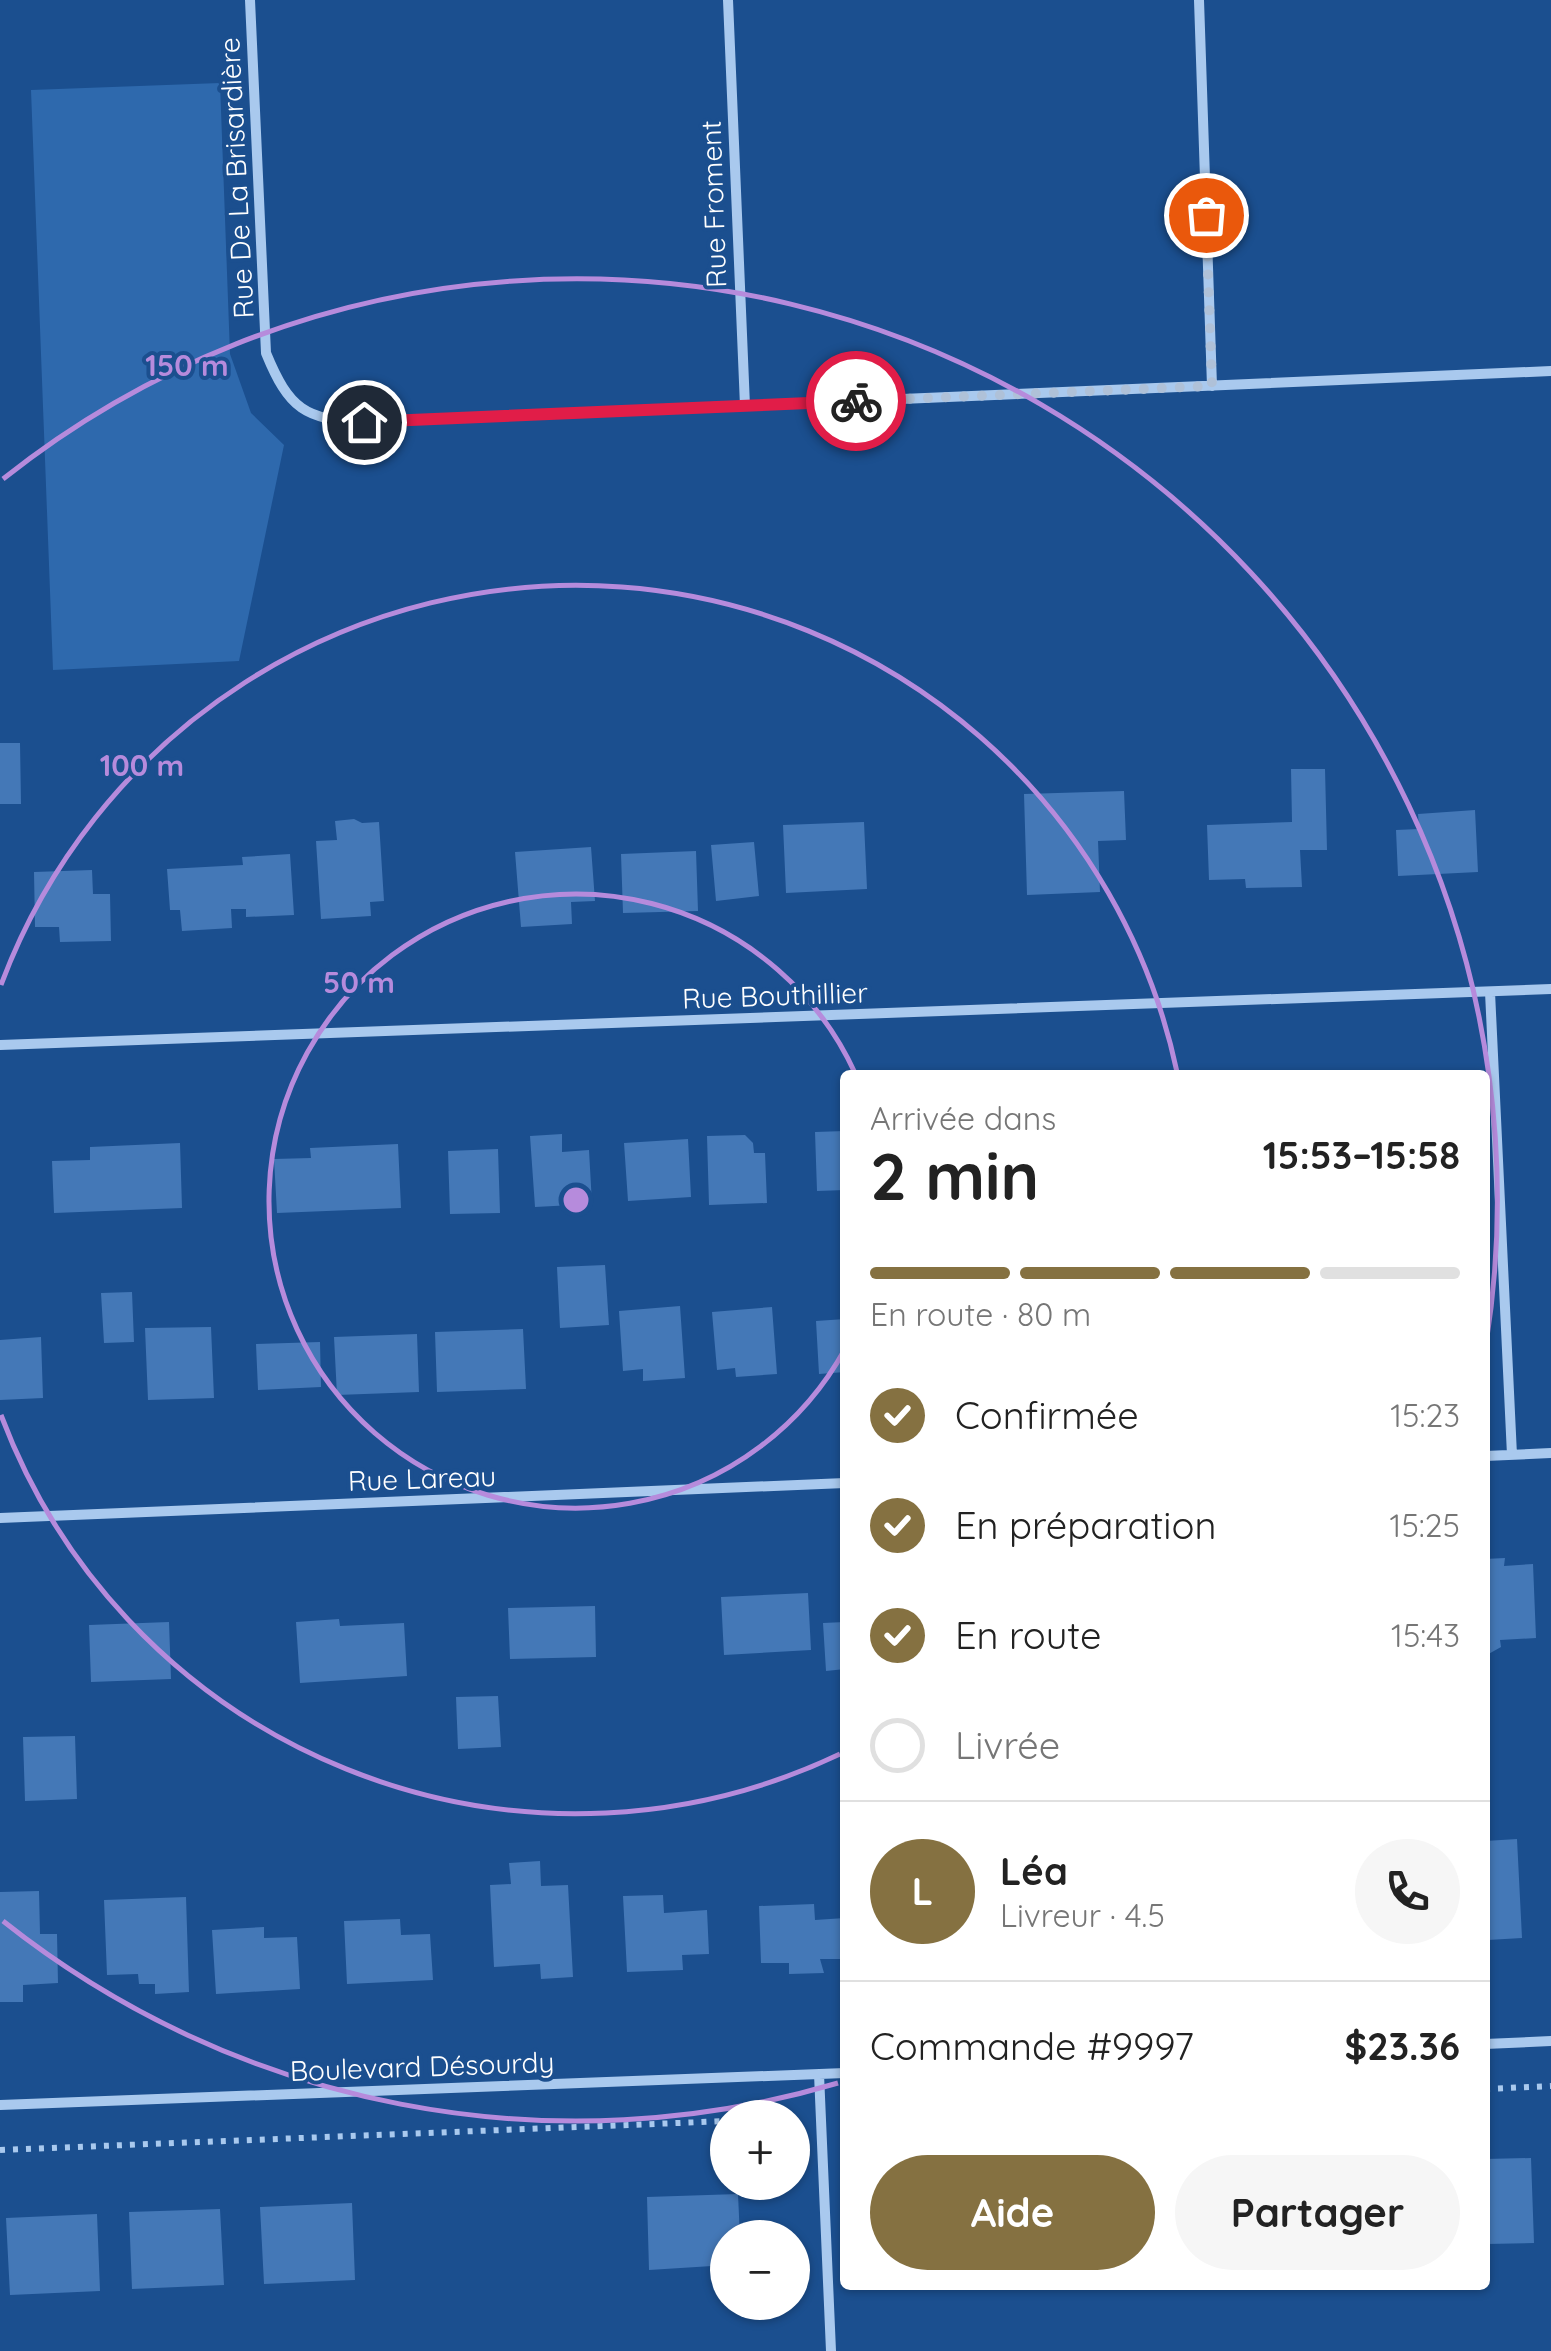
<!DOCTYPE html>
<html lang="fr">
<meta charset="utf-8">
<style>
:root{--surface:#fff;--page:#f6f6f6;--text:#222;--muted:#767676;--line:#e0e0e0;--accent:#857141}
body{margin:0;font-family:Quicksand,sans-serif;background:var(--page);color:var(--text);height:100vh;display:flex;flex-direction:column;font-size:38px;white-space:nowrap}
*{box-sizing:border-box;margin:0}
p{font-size:32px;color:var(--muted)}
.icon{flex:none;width:55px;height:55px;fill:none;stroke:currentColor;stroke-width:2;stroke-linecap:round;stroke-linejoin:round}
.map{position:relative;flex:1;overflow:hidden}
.sheet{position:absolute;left:840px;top:1070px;width:650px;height:1220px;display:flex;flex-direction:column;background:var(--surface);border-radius:10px;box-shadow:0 2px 8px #0004}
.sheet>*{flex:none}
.tools{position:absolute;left:710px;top:2100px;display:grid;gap:20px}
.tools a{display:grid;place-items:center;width:100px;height:100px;border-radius:50%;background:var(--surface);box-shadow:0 2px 8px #0004;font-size:50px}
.pin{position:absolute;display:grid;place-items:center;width:85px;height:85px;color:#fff;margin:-42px;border:5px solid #fff;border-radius:50%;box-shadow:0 2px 10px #0007}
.courier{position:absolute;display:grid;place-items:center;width:100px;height:100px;margin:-50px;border:8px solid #e11d48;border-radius:50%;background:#fff;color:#222;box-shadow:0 2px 12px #0007}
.summary em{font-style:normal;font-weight:700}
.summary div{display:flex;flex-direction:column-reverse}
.summary{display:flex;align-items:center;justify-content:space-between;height:170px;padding:0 30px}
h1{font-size:65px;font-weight:700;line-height:75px}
.bar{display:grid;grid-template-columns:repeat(4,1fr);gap:15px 10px;align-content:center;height:120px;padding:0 30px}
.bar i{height:12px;border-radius:8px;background:var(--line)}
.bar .selected{background:var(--accent)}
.bar p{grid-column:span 4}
.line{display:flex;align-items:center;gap:25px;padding:0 30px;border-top:2px solid var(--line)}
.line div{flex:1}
.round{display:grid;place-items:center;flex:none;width:105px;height:105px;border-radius:52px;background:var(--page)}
ol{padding:0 30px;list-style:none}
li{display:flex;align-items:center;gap:30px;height:110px}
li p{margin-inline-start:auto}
li .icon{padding:10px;border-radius:50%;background:var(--accent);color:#fff;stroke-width:4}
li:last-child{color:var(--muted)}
li i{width:55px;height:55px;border:5px solid var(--line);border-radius:50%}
.action{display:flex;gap:20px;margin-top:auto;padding:20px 30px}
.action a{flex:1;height:115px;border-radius:60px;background:var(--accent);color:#fff;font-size:40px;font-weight:700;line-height:115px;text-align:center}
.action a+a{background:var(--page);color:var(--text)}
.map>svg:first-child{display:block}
.green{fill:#2e69ad}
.building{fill:#4478b7}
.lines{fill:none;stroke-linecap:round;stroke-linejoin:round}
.path{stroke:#a9c9ee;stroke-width:6;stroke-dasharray:5 8;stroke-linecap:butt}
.minor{stroke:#a9c9ee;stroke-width:10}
.done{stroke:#afc1d8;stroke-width:10;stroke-dasharray:0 18}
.route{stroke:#e11d48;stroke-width:12}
.ring{fill:none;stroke:#b68bdc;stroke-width:5}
.labels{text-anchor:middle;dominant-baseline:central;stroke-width:8;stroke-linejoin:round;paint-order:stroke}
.street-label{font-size:28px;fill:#fff;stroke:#1b4f8f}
.centre{fill:#b68bdc;stroke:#1b4f8f;stroke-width:5}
.ring-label{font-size:30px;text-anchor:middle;font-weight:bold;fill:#b68bdc;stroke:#1b4f8f;stroke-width:8;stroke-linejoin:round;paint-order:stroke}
</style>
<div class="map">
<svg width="1551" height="2351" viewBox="0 0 1551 2351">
<rect width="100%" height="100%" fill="#1b4f8f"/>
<!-- green -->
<path class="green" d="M 220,83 L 230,354 L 251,413 L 284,445 L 239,661 L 53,670 L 31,90 Z"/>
<!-- building -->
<path class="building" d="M 0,743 L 20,743 L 21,804 L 0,804 Z
M 1291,769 L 1325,769 L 1327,850 L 1300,850 L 1302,887 L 1246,888 L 1245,879 L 1209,880 L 1207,825 L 1292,822 Z
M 1124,791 L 1126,840 L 1098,841 L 1100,892 L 1027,895 L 1024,794 Z
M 1475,810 L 1478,872 L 1398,876 L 1396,830 L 1419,829 L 1418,814 Z
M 354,819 L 362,823 L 379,822 L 384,901 L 370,902 L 371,916 L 321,919 L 316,841 L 337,840 L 335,821 Z
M 864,822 L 867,889 L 786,893 L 783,825 Z
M 754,842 L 759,896 L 716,901 L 711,845 Z
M 591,847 L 595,901 L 571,902 L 572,924 L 521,927 L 515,852 Z
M 696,851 L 698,911 L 623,913 L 621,854 Z
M 290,854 L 294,915 L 246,917 L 246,909 L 231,909 L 232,928 L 182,931 L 180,910 L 170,910 L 167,869 L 243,865 L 242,857 Z
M 92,870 L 93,894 L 110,894 L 111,941 L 60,942 L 59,927 L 35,927 L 34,872 Z
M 845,1131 L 845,1190 L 817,1191 L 815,1132 Z
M 562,1134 L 562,1152 L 589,1150 L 592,1204 L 535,1207 L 530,1136 Z
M 745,1135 L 753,1143 L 754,1153 L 765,1153 L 767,1203 L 709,1205 L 707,1136 Z
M 688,1139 L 691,1197 L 628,1201 L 624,1143 Z
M 180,1143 L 182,1208 L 54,1213 L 52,1161 L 90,1160 L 90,1147 Z
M 398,1144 L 401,1208 L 277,1213 L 274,1159 L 311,1158 L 310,1148 Z
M 498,1149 L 500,1213 L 450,1214 L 448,1151 Z
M 605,1265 L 609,1325 L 560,1328 L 557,1267 Z
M 132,1292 L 134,1342 L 104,1343 L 101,1293 Z
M 680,1306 L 685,1378 L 643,1381 L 643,1369 L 623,1371 L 619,1311 Z
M 772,1307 L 777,1374 L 736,1377 L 735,1368 L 717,1370 L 712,1312 Z
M 845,1319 L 845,1372 L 819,1374 L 816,1321 Z
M 211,1327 L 214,1398 L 148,1400 L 145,1328 Z
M 523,1329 L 526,1389 L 437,1392 L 435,1332 Z
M 417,1334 L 419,1392 L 337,1395 L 334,1337 Z
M 41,1337 L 43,1398 L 0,1400 L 0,1340 Z
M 320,1342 L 321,1387 L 258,1390 L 256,1344 Z
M 1505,1558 L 1504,1566 L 1533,1564 L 1536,1638 L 1500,1640 L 1501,1647 L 1485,1656 L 1485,1559 Z
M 808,1593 L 811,1650 L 724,1655 L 721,1597 Z
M 595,1606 L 596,1657 L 510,1659 L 508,1608 Z
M 339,1619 L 340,1626 L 404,1623 L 407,1676 L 300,1683 L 296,1622 Z
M 169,1622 L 171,1679 L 91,1682 L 89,1625 Z
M 845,1622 L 845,1669 L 826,1671 L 823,1623 Z
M 498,1696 L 501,1747 L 458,1749 L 456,1697 Z
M 75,1736 L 77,1799 L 25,1801 L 23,1737 Z
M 1517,1839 L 1522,1938 L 1488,1940 L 1485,1929 L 1485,1841 Z
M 540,1861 L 541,1886 L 568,1885 L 573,1977 L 541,1979 L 540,1964 L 494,1967 L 490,1885 L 511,1884 L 509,1863 Z
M 39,1891 L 40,1934 L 57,1934 L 58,1983 L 23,1985 L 23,2002 L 0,2002 L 0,1892 Z
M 663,1895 L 664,1913 L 707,1910 L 709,1954 L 682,1955 L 683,1970 L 627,1972 L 623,1896 Z
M 186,1897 L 189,1992 L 155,1994 L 155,1984 L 139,1984 L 138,1974 L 107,1975 L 104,1900 Z
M 814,1904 L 815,1920 L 845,1918 L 845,1959 L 820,1959 L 824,1973 L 789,1974 L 789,1963 L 761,1963 L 759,1906 Z
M 400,1919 L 401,1935 L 430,1934 L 433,1980 L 347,1984 L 344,1921 Z
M 264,1927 L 264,1938 L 297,1937 L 300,1989 L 216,1994 L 212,1930 Z
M 1531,2158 L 1534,2243 L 1486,2244 L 1485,2159 Z
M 738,2194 L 740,2238 L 728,2238 L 728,2265 L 649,2270 L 647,2197 Z
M 352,2203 L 355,2280 L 264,2284 L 260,2207 Z
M 220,2209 L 224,2285 L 132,2289 L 129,2212 Z
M 97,2214 L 100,2291 L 10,2295 L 6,2218 Z"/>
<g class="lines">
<!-- path -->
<path class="path" d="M 1485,2089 L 1551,2086
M 0,2150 L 728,2121"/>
<!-- minor -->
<path class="minor" d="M 250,0 L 266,353 C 289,409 305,420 364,422 L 1551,371
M 728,0 L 745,406
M 1199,0 L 1212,386
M 1490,992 L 1512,1455
M 0,1045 L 1551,989
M 1485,1456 L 1551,1453
M 0,1518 L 845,1483
M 1485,2044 L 1551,2041
M 819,2074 L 831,2351
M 0,2105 L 845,2073"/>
</g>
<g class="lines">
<!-- done -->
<path class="done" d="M 856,401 L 1212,386 L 1206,215"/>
<!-- route -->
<path class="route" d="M 364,422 L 856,401"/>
</g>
<!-- distance rings -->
<g class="ring">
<path d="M845 1349A307 307 0 1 1 855 1073"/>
<path d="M840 1754A614 614 0 0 1 1 1415M1 985A614 614 0 0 1 1177 1072"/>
<path d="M838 2083A921 921 0 0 1 3 1921M3 479A921 921 0 0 1 1486 1344"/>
</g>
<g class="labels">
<!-- street labels -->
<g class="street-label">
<text transform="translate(236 178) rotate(-93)">Rue De La Brisardière</text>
<text transform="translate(713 204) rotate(-92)">Rue Froment</text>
<text transform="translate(775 995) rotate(-2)">Rue Bouthillier</text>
<text transform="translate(422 1478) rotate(-2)">Rue Lareau</text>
<text transform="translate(422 2066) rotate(-2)">Boulevard Désourdy</text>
</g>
</g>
<circle cx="576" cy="1200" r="15" class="centre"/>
<g class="ring-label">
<text x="187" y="376">150 m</text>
<text x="142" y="776">100 m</text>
<text x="359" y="993">50 m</text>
</g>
</svg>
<div class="tools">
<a>+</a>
<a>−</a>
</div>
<div class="pin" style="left:1206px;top:215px;background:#ea580c"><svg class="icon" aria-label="bag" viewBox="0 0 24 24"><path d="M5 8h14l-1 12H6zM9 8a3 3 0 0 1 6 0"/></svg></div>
<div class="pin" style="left:364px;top:422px;background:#1f2937"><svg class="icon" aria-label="home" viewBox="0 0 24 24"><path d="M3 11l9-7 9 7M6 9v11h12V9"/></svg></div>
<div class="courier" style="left:856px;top:401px"><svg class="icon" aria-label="bike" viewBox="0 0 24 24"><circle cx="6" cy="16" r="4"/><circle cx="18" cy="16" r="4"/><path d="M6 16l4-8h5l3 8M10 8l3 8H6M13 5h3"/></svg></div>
<section class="sheet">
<div class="summary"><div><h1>2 min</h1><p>Arrivée dans</p></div><em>15:53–15:58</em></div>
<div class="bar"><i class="selected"></i><i class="selected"></i><i class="selected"></i><i></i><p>En route · 80 m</p></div>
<ol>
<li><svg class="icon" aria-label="check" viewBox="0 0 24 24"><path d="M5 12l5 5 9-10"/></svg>Confirmée<p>15:23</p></li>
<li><svg class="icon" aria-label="check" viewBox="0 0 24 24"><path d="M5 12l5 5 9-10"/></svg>En préparation<p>15:25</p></li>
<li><svg class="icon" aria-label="check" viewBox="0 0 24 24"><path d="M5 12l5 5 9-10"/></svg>En route<p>15:43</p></li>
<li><i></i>Livrée</li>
</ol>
<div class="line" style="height:180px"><b class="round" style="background:var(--accent);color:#fff">L</b><div><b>Léa</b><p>Livreur · 4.5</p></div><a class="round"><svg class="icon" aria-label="phone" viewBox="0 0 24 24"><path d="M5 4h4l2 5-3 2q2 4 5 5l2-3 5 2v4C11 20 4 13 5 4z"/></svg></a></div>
<div class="line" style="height:130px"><div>Commande #9997</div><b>$23.36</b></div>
<div class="action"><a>Aide</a><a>Partager</a></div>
</section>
</div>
